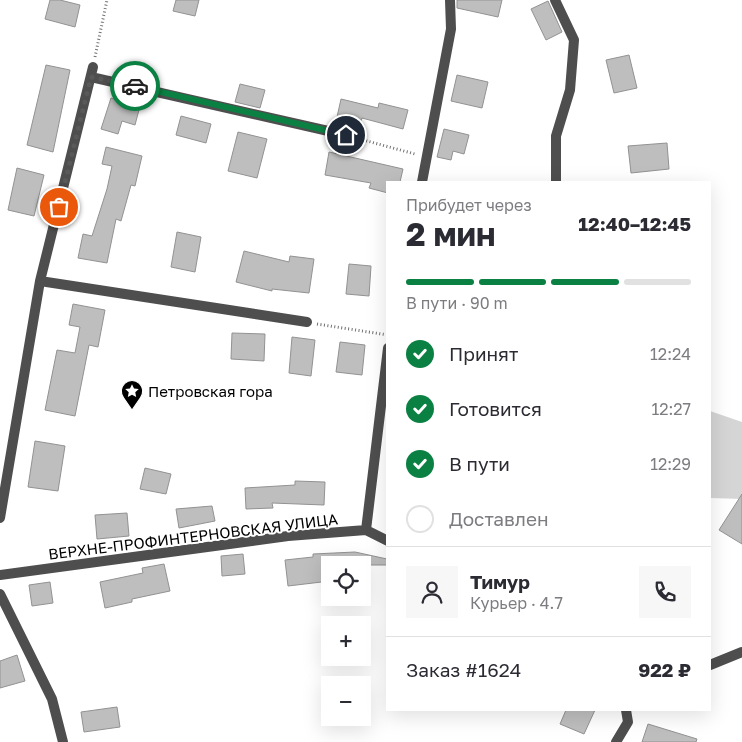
<!DOCTYPE html>
<html lang="ru">
<meta charset="utf-8">
<style>
:root{--surface:#fff;--page:#f7f7f7;--text:#2b2b33;--muted:#7c7c81;--line:#e1e1e2;--accent:#0b8043}
body{margin:0;font-family:"Golos Text",sans-serif;background:var(--page);color:var(--text);height:100vh;display:flex;flex-direction:column;font-size:19px;white-space:nowrap}
*{box-sizing:border-box;margin:0}
p{font-size:16px;color:var(--muted)}
.icon{flex:none;width:28px;height:28px;fill:none;stroke:currentColor;stroke-width:2;stroke-linecap:round;stroke-linejoin:round}
.map{position:relative;flex:1;overflow:hidden}
.drawer{position:absolute;left:386px;top:181px;width:325px;height:530px;display:flex;flex-direction:column;background:var(--surface);border-radius:0px;box-shadow:0 5px 20px #0002}
.drawer>*{flex:none}
.fabs{position:absolute;left:321px;top:556px;display:grid;gap:10px}
.fabs a{display:grid;place-items:center;width:50px;height:50px;border-radius:0px;background:var(--surface);box-shadow:0 5px 20px #0002;font-size:25px}
.pin{position:absolute;display:grid;place-items:center;width:42px;height:42px;color:#fff;margin:-21px;border:2px solid #fff;border-radius:50%;box-shadow:0 1px 5px #0007}
.courier{position:absolute;display:grid;place-items:center;width:50px;height:50px;margin:-25px;border:4px solid #0b8043;border-radius:50%;background:#fff;color:#222;box-shadow:0 1px 6px #0007}
.summary em{font-style:normal;font-weight:700}
.summary div{display:flex;flex-direction:column-reverse}
.summary{display:flex;align-items:center;justify-content:space-between;height:85px;padding:0 20px}
h1{font-size:32px;font-weight:700;line-height:38px}
.bar{display:grid;grid-template-columns:repeat(4,1fr);gap:8px 5px;align-content:center;height:60px;padding:0 20px}
.bar i{height:6px;border-radius:4px;background:var(--line)}
.bar .active{background:var(--accent)}
.bar p{grid-column:span 4}
.line{display:flex;align-items:center;gap:12px;padding:0 20px;border-top:1px solid var(--line)}
.line div{flex:1}
.round{display:grid;place-items:center;flex:none;width:52px;height:52px;border-radius:0px;background:var(--page)}
ol{padding:0 20px;list-style:none}
li{display:flex;align-items:center;gap:15px;height:55px}
li p{margin-inline-start:auto}
li .icon{padding:5px;border-radius:50%;background:var(--accent);color:#fff;stroke-width:4}
li:last-child{color:var(--muted)}
li i{width:28px;height:28px;border:2px solid var(--line);border-radius:50%}
.map>svg:first-child{display:block}
.green{fill:#d5d5d5}
.building{fill:#bebebe;stroke:#929292}
.lines{fill:none;stroke-linecap:round;stroke-linejoin:round}
.path{stroke:#707070;stroke-width:3;stroke-dasharray:1 2.5;stroke-linecap:butt}
.street{stroke:#4e4e4e;stroke-width:10}
.done{stroke:#595959;stroke-width:5;stroke-dasharray:0 9}
.route{stroke:#0b8043;stroke-width:6}
.labels{text-anchor:middle;dominant-baseline:central;stroke-width:4;stroke-linejoin:round;paint-order:stroke}
.poi-label{font-size:15px;fill:#000;stroke:#fff;text-anchor:start}
.street-label{font-size:15px;fill:#000;stroke:#fff}
</style>
<div class="map">
<svg width="742" height="742" viewBox="0 0 742 742">
<rect width="100%" height="100%" fill="#fff"/>
<!-- green -->
<path class="green" d="M 710,411 L 742,422 L 742,499 L 710,498 Z"/>
<!-- building -->
<path class="building" d="M 50,0 L 60,0 L 80,5 L 75,27 L 45,19 Z
M 176,0 L 199,0 L 195,16 L 173,11 Z
M 457,0 L 502,0 L 498,17 L 457,8 Z
M 548,1 L 562,32 L 546,40 L 531,9 Z
M 629,55 L 637,88 L 614,93 L 606,60 Z
M 46,65 L 70,70 L 53,152 L 27,145 Z
M 457,75 L 488,82 L 482,108 L 451,101 Z
M 240,84 L 265,90 L 260,108 L 235,102 Z
M 111,98 L 140,106 L 135,125 L 122,121 L 118,134 L 101,129 Z
M 341,99 L 378,108 L 379,103 L 408,110 L 403,129 L 362,118 L 360,123 L 337,117 Z
M 181,116 L 211,124 L 206,143 L 176,135 Z
M 444,129 L 469,135 L 464,154 L 453,151 L 451,160 L 437,157 Z
M 238,132 L 267,139 L 257,178 L 228,171 Z
M 667,143 L 669,169 L 631,173 L 628,146 Z
M 106,147 L 142,156 L 135,186 L 131,185 L 121,221 L 116,219 L 107,263 L 78,258 L 83,234 L 92,236 L 107,189 L 112,166 L 102,164 Z
M 329,152 L 403,169 L 400,182 L 388,182 L 388,193 L 369,188 L 371,183 L 325,175 Z
M 17,168 L 44,175 L 34,216 L 8,210 Z
M 177,232 L 201,237 L 195,272 L 171,267 Z
M 244,251 L 289,262 L 290,256 L 314,259 L 309,293 L 272,289 L 272,291 L 236,282 Z
M 349,264 L 371,266 L 369,296 L 346,294 Z
M 73,304 L 105,310 L 98,347 L 89,345 L 75,416 L 45,410 L 57,350 L 75,353 L 80,327 L 69,325 Z
M 232,333 L 265,334 L 264,361 L 231,359 Z
M 292,337 L 315,340 L 311,376 L 289,373 Z
M 340,342 L 365,345 L 362,375 L 336,372 Z
M 35,441 L 65,446 L 58,491 L 28,487 Z
M 145,468 L 171,474 L 166,494 L 140,489 Z
M 295,481 L 325,482 L 324,505 L 272,503 L 273,508 L 246,509 L 245,488 L 295,485 Z
M 742,494 L 742,544 L 719,530 Z
M 212,506 L 215,521 L 179,528 L 176,509 Z
M 127,513 L 129,536 L 97,539 L 95,515 Z
M 355,552 L 387,559 L 387,565 L 330,565 L 330,581 L 288,586 L 285,560 L 313,557 L 313,554 Z
M 243,554 L 245,574 L 222,576 L 221,556 Z
M 164,564 L 170,591 L 132,599 L 132,602 L 105,608 L 100,582 L 143,573 L 142,568 Z
M 50,582 L 53,603 L 32,606 L 29,585 Z
M 17,655 L 25,681 L 0,688 L 0,661 Z
M 117,707 L 120,727 L 84,732 L 81,712 Z
M 566,710 L 595,710 L 584,734 L 560,724 Z
M 648,724 L 697,739 L 696,742 L 642,742 Z"/>
<g class="lines">
<!-- path -->
<path class="path" d="M 95,57 L 107,0
M 356,138 L 415,154
M 317,324 L 388,335"/>
<!-- street -->
<path class="street" d="M 555,0 L 574,40 L 570,90 L 556,136 L 556,182
M 91,77 L 346,135
M 422,182 L 451,29 L 450,0
M 40,281 L 307,322
M 0,518 L 40,281 L 93,67
M 366,530 L 388,348
M 0,575 L 288,536 L 366,530 L 388,541
M 0,594 L 52,699 L 63,742
M 710,665 L 742,652
M 616,742 L 628,722 L 626,710"/>
</g>
<g class="lines">
<!-- done -->
<path class="done" d="M 59,207 L 91,77 L 135,86"/>
<!-- route -->
<path class="route" d="M 135,86 L 346,135"/>
</g>
<!-- icons -->
<defs>
<g id="sight-pin" transform="scale(1.125)"><path d="M0 17L-7.5 6A9.5 9.5 0 1 1 7.5 6Z" fill="#000" stroke="#fff"/><path d="M0-6L1.8-2.2L6-1.7L2.9 1.2L3.7 5.4L0 3.3L-3.7 5.4L-2.9 1.2L-6-1.7L-1.8-2.2Z" fill="#fff"/></g>
</defs>
<g fill-rule="evenodd">
<use href="#sight-pin" x="132" y="391"/>
</g>
<g class="labels">
<!-- poi labels -->
<g class="poi-label">
<text x="148" y="391">Петровская гора</text>
</g>
<!-- street labels -->
<g class="street-label">
<text transform="translate(193 536) rotate(-7)">ВЕРХНЕ-ПРОФИНТЕРНОВСКАЯ УЛИЦА</text>
</g>
</g>
</svg>
<div class="fabs">
<a><svg class="icon" aria-label="locate" viewBox="0 0 24 24"><circle cx="12" cy="12" r="6"/><path d="M12 2v4M12 18v4M2 12h4M18 12h4"/></svg></a>
<a>+</a>
<a>−</a>
</div>
<div class="pin" style="left:59px;top:207px;background:#ea580c"><svg class="icon" aria-label="bag" viewBox="0 0 24 24"><path d="M5 8h14l-1 12H6zM9 8a3 3 0 0 1 6 0"/></svg></div>
<div class="pin" style="left:346px;top:135px;background:#1f2937"><svg class="icon" aria-label="home" viewBox="0 0 24 24"><path d="M3 11l9-7 9 7M6 9v11h12V9"/></svg></div>
<div class="courier" style="left:135px;top:86px"><svg class="icon" aria-label="car" viewBox="0 0 24 24"><path d="M5 17H2v-5l4-1 3-4h7l3 4 3 1v5h-3M9 17h6M6 11h13"/><circle cx="7" cy="17" r="2"/><circle cx="17" cy="17" r="2"/></svg></div>
<section class="drawer">
<div class="summary"><div><h1>2 мин</h1><p>Прибудет через</p></div><em>12:40–12:45</em></div>
<div class="bar"><i class="active"></i><i class="active"></i><i class="active"></i><i></i><p>В пути · 90 m</p></div>
<ol>
<li><svg class="icon" aria-label="check" viewBox="0 0 24 24"><path d="M5 12l5 5 9-10"/></svg>Принят<p>12:24</p></li>
<li><svg class="icon" aria-label="check" viewBox="0 0 24 24"><path d="M5 12l5 5 9-10"/></svg>Готовится<p>12:27</p></li>
<li><svg class="icon" aria-label="check" viewBox="0 0 24 24"><path d="M5 12l5 5 9-10"/></svg>В пути<p>12:29</p></li>
<li><i></i>Доставлен</li>
</ol>
<div class="line" style="height:90px"><a class="round"><svg class="icon" aria-label="person" viewBox="0 0 24 24"><circle cx="12" cy="8" r="4"/><path d="M4 21q1-7 8-7t8 7"/></svg></a><div><b>Тимур</b><p>Курьер · 4.7</p></div><a class="round"><svg class="icon" aria-label="phone" viewBox="0 0 24 24"><path d="M5 4h4l2 5-3 2q2 4 5 5l2-3 5 2v4C11 20 4 13 5 4z"/></svg></a></div>
<div class="line" style="height:65px"><div>Заказ #1624</div><b>922 ₽</b></div>
</section>
</div>
